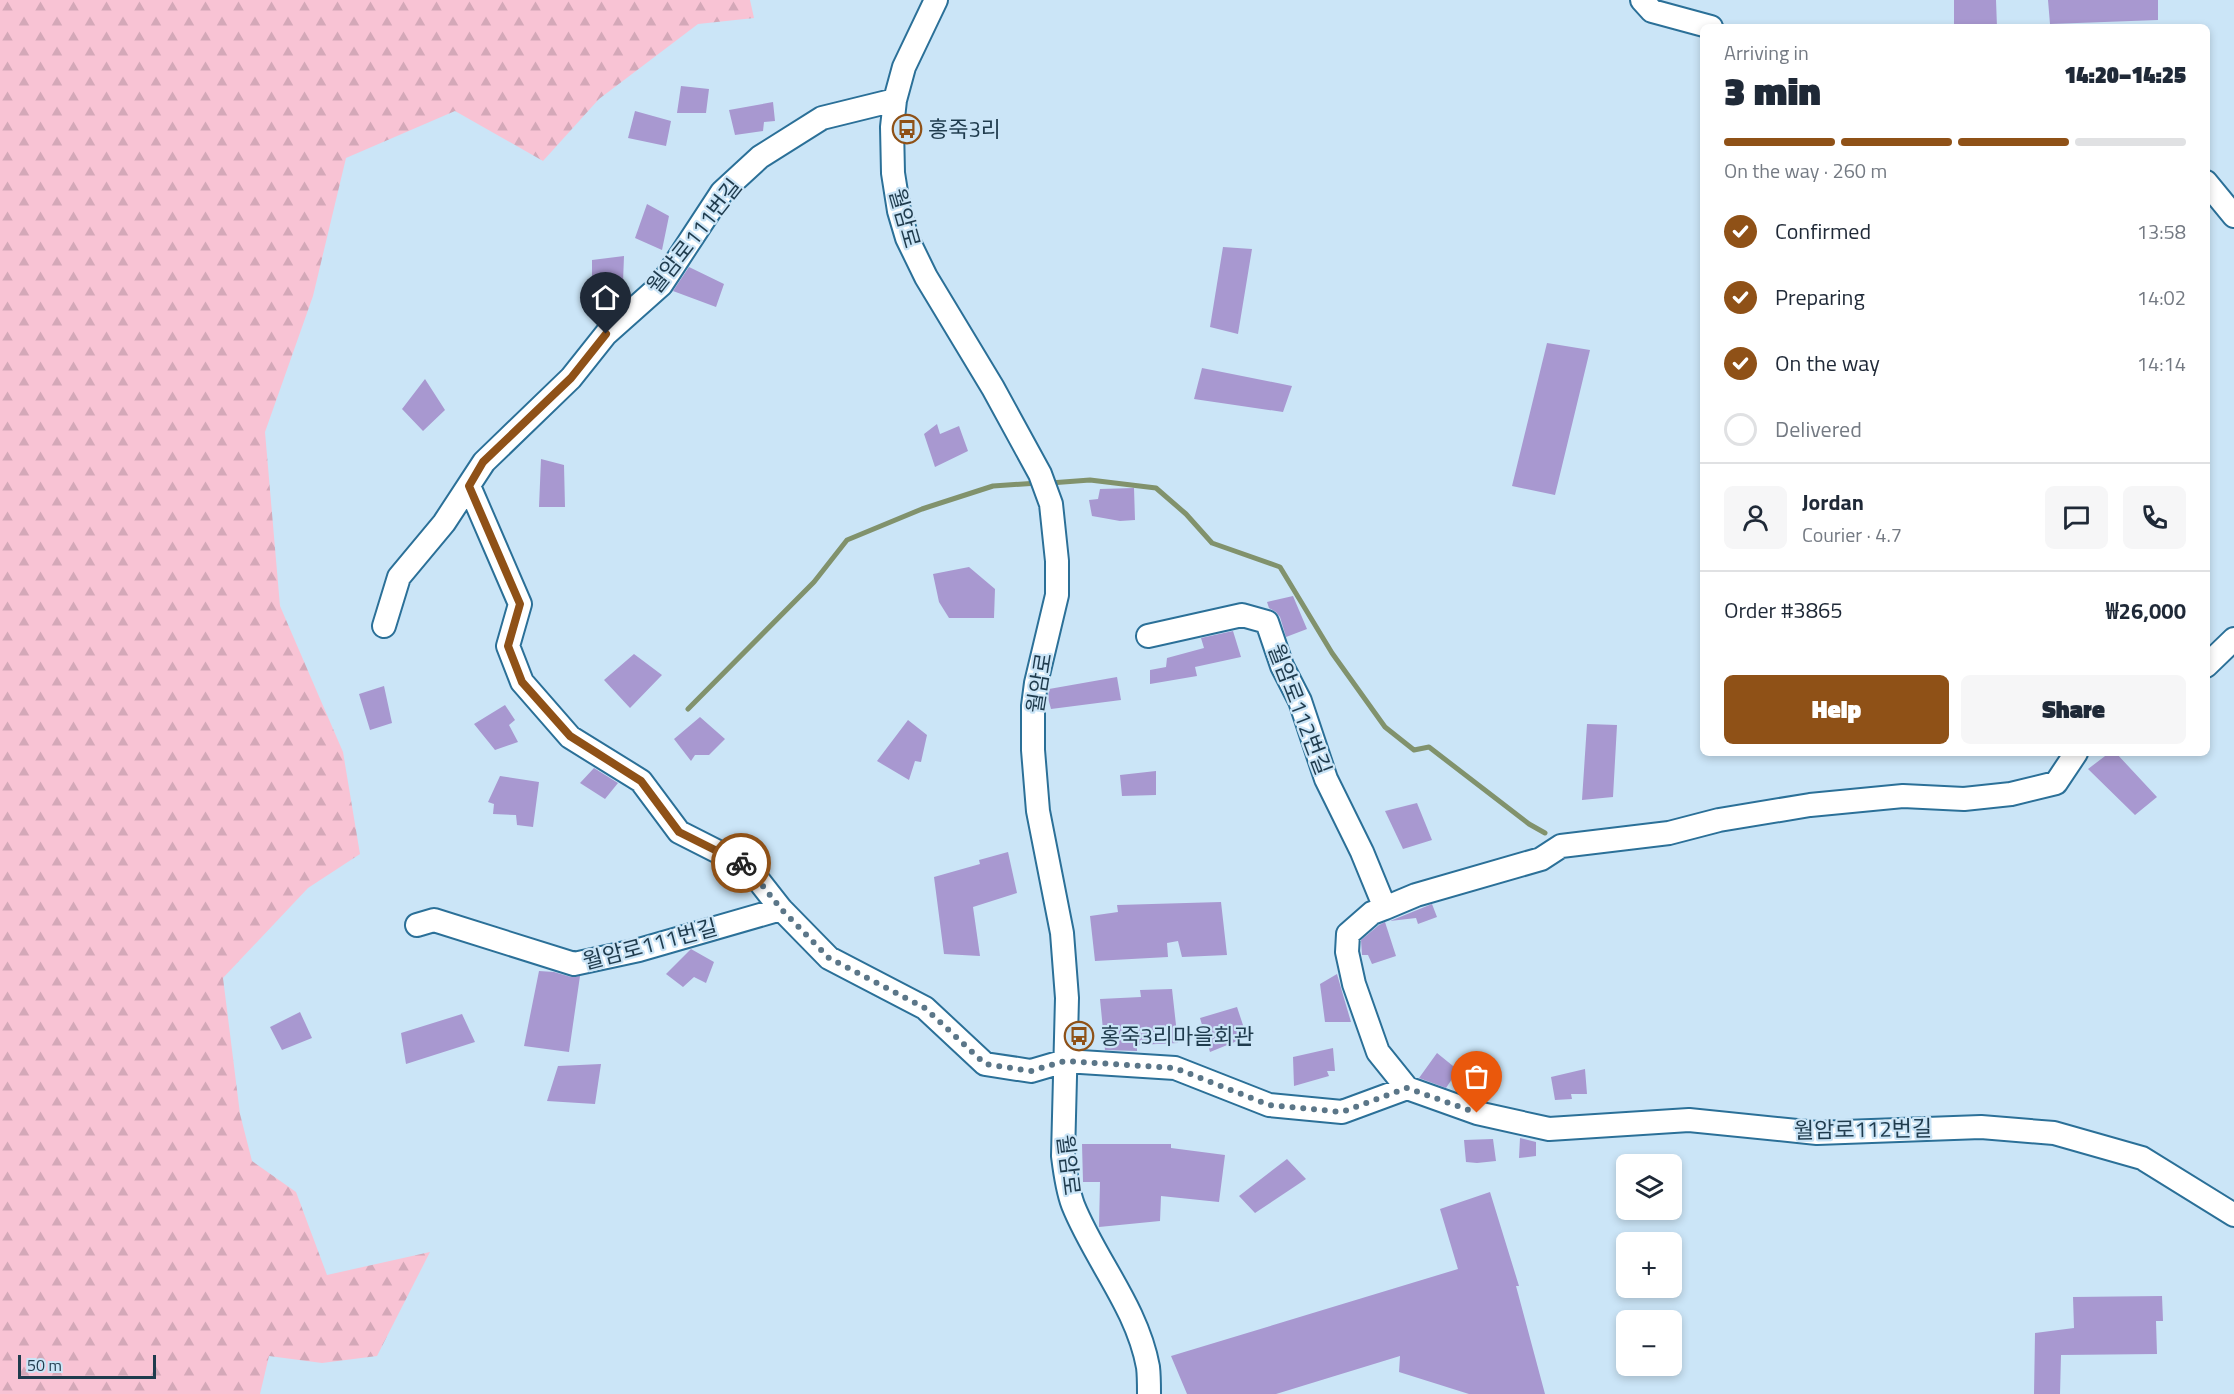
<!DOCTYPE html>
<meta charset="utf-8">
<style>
:root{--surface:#fff;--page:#f6f6f7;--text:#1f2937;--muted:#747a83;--line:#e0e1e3;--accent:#8f5117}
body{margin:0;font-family:"Titillium Web","Noto Sans KR",sans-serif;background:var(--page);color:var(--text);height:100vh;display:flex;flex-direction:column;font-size:22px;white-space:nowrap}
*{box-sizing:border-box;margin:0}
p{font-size:20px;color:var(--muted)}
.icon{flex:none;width:33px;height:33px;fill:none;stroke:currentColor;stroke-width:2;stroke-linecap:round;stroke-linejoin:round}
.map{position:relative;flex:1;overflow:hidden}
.panel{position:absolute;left:1700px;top:24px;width:510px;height:732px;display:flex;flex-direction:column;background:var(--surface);border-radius:9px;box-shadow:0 3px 9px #0003}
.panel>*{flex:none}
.tools{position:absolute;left:1616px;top:1154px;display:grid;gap:12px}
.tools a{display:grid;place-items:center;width:66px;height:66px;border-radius:9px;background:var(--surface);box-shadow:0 3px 9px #0003;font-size:30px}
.scale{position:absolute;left:18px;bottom:15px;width:138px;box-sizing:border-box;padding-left:6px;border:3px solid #1f3b4d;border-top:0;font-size:16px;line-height:21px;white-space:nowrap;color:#1f3b4d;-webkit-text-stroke:4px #cbe5f7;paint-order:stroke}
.pin{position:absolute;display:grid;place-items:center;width:51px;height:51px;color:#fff;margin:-62px -26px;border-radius:50% 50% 50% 0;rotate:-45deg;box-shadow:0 0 6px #0007}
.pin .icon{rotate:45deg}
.courier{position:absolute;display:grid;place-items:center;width:60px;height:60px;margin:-30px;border:4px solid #8f5117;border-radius:50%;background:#fff;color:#222;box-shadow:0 2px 8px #0007}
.headline em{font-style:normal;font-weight:800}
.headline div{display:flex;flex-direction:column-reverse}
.headline{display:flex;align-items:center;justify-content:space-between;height:102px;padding:0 24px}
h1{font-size:39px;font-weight:800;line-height:45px}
.bar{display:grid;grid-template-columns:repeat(4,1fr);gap:9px 6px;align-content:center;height:72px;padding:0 24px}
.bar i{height:8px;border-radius:4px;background:var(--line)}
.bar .current{background:var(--accent)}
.bar p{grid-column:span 4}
.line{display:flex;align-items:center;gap:15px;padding:0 24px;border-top:2px solid var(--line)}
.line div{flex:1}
.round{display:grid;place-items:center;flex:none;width:63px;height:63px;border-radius:9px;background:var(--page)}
ol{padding:0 24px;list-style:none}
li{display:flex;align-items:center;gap:18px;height:66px}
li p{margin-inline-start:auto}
li .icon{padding:6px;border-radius:50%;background:var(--accent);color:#fff;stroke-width:4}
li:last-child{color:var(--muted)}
li i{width:33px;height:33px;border:3px solid var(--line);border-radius:50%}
.action{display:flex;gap:12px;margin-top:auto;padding:12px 24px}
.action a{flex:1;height:69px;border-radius:9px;background:var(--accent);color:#fff;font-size:24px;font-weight:800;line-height:69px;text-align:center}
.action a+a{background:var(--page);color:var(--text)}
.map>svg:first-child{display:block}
.forest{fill:url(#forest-firs)}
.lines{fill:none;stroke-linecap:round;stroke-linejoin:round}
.stream{stroke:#81926c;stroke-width:5}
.building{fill:#a898d0}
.minor-casing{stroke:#2b7098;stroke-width:26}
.minor{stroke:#fff;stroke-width:22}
.done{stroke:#5b7688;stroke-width:6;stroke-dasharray:0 10.8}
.route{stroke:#8f5117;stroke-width:8}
.labels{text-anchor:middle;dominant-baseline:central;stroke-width:4.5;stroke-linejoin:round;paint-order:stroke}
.poi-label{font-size:22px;fill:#1f3b4d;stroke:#cbe5f7;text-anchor:start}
.street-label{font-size:22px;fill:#1f3b4d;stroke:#cbe5f7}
</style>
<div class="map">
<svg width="2234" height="1394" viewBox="0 0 2234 1394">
<defs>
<pattern id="forest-firs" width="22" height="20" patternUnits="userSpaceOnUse" patternTransform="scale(1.5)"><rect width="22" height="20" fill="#f8c3d4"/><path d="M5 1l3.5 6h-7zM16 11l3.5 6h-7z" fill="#d4a8b8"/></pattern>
</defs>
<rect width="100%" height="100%" fill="#cbe5f7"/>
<!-- forest -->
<path class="forest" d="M 0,0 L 750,0 L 754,18 L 698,24 L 599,99 L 543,161 L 455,111 L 346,158 L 313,296 L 265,432 L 280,606 L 343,752 L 360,854 L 308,888 L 223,978 L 240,1114 L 252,1161 L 296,1192 L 327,1275 L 430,1252 L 377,1356 L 322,1363 L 269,1356 L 260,1394 L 0,1394 Z"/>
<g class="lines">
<!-- stream -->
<path class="stream" d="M 1050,483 L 1090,480 L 1156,488 L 1186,514 L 1212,543 L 1280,567 L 1332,653 L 1385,727 L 1414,750 L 1429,747 L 1529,824 L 1545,833
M 688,709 L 814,582 L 847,540 L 922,509 L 993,486 L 1038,483"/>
</g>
<!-- building -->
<path class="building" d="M 1954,0 L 1996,0 L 1997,27 L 1954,27 Z
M 2048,0 L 2158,0 L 2158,20 L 2050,24 Z
M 681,86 L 709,89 L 706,113 L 677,113 Z
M 773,102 L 775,121 L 764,122 L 763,131 L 735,135 L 729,110 Z
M 635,111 L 671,121 L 666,146 L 628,138 Z
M 647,204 L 669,216 L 662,250 L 635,238 Z
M 1223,247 L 1252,249 L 1238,334 L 1210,327 Z
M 624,256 L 623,282 L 592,285 L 592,260 Z
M 689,267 L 724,284 L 716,307 L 673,291 Z
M 1547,343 L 1590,350 L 1555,495 L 1512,486 Z
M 1202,368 L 1292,386 L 1283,412 L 1194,399 Z
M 425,379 L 445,410 L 423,431 L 402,409 Z
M 937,424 L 940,434 L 959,426 L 968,451 L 935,467 L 924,434 Z
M 541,459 L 564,465 L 565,507 L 539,507 Z
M 1134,488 L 1135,520 L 1120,521 L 1092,516 L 1089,500 L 1098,499 L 1100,489 Z
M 969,567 L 995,589 L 994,618 L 949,618 L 939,602 L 933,574 Z
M 1293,596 L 1307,629 L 1286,637 L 1280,617 L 1276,612 L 1269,608 L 1267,602 Z
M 1233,631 L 1241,657 L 1195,667 L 1197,676 L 1150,684 L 1150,670 L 1166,667 L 1167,658 L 1204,648 L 1201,638 Z
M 634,654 L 662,675 L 630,708 L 604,680 Z
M 1117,677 L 1121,700 L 1051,709 L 1048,698 L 1049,689 Z
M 384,686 L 392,723 L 370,730 L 359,694 Z
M 505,705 L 515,720 L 509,725 L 518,742 L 495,750 L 474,724 Z
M 700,717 L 725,739 L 709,755 L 695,755 L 691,761 L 674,739 Z
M 908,720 L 927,735 L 921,762 L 915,761 L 909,780 L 877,761 Z
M 1587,724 L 1617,725 L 1613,797 L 1582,800 Z
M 2109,753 L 2116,753 L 2157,797 L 2135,815 L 2088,769 Z
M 594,768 L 618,783 L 605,799 L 580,783 Z
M 1156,771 L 1156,795 L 1122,796 L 1120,775 Z
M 500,776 L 539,782 L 533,827 L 517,825 L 516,815 L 493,814 L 494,804 L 488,802 Z
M 1417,803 L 1432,840 L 1403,849 L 1385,811 Z
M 1008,852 L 1017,893 L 973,907 L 980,956 L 944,954 L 934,877 L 980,864 L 979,860 Z
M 1221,902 L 1227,955 L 1182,957 L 1178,941 L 1167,943 L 1168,957 L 1095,961 L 1090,916 L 1118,912 L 1117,905 Z
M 1432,904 L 1437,917 L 1418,924 L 1416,918 L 1390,921 Z
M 1385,922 L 1396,956 L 1372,964 L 1368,955 L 1362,955 L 1361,940 L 1379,925 Z
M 691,949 L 714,962 L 706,983 L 694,977 L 683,987 L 666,974 Z
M 539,971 L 554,972 L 571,977 L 580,976 L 569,1052 L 524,1046 Z
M 1337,974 L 1341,988 L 1351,1022 L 1325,1022 L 1320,984 Z
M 1172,989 L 1178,1043 L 1137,1045 L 1137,1051 L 1105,1050 L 1100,999 L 1141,997 L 1140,990 Z
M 1237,1007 L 1247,1037 L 1210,1052 L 1200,1018 Z
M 300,1012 L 312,1038 L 282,1050 L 270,1027 Z
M 462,1014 L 475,1042 L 406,1064 L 401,1033 Z
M 1333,1048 L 1335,1071 L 1327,1071 L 1329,1076 L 1294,1086 L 1293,1057 Z
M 1437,1053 L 1458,1070 L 1446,1088 L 1419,1078 Z
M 601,1064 L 595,1104 L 547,1101 L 558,1066 Z
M 1585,1069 L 1587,1094 L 1571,1094 L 1572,1099 L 1555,1100 L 1551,1077 Z
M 1520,1138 L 1536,1142 L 1536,1156 L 1519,1158 Z
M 1493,1139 L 1496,1161 L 1477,1163 L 1466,1162 L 1464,1140 Z
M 1082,1144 L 1171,1144 L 1171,1148 L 1225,1155 L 1219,1202 L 1161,1196 L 1160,1221 L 1099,1227 L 1100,1182 L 1083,1182 Z
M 1287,1159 L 1306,1179 L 1255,1213 L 1239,1196 Z
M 1490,1192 L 1519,1286 L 1516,1286 L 1545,1394 L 1469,1394 L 1399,1372 L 1400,1356 L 1276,1394 L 1187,1394 L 1171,1356 L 1458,1269 L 1440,1209 Z
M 2162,1296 L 2163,1321 L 2156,1321 L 2157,1354 L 2061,1355 L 2060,1394 L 2034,1394 L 2035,1333 L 2074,1328 L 2073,1297 Z"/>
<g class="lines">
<!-- minor casing -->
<g class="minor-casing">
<path id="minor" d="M 936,0 L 904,67 L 895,100 L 892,127 L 893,173 L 899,211 L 907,238 L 926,277 L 993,388 L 1040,474 L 1051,504 L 1057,561 L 1057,595 L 1036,683 L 1033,706 L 1033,750 L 1038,811 L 1062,933 L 1067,998 L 1063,1156 C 1065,1172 1067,1189 1073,1205 C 1095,1260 1137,1307 1148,1367 C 1149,1375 1149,1385 1149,1394
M 1642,0 L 1652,11 L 1711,27
M 2206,182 L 2234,216
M 469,486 L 520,604 L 508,646 L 522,682 L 570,737 L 641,781 L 679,832 L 748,867 L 781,909 L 829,958 L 925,1008 L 985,1064 L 1031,1071 L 1065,1061 L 1175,1068 L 1269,1105 L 1342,1112 L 1407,1088 L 1477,1113 L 1549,1129 L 1689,1120 L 1817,1133 L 1981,1127 L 2054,1133 L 2142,1158 L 2234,1215
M 384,626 L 399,577 L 444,523 L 484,462 L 571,378 L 606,334 L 661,285 L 722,192 L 760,157 L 822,118 L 895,100
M 1148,636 L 1242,615 L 1267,622 L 1282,666 L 1300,701 L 1326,779 L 1362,852 L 1385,908
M 2206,666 L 2234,639
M 417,925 L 434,920 L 574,964 L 639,950 L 781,909
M 1407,1088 L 1378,1052 L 1354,984 L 1347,952 L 1348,934 L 1372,913 L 1385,908 L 1416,895 L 1541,859 L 1561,846 L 1669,833 L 1719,820 L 1810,805 L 1903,796 L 1964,799 L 2011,794 L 2056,783 L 2076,753"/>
</g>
<!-- minor -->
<use href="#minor" class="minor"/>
</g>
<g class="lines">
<!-- done -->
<path class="done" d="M 741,863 L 748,867 L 781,909 L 829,958 L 925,1008 L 985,1064 L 1031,1071 L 1065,1061 L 1175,1068 L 1269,1105 L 1342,1112 L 1407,1088 L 1477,1113"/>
<!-- route -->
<path class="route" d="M 606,334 L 571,378 L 483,462 L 469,486 L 520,604 L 508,646 L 522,682 L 570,736 L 641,781 L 679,832 L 741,863"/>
</g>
<!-- icons -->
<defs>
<g id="bus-ring" transform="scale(1.5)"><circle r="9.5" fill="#cbe5f7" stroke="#8f5117" stroke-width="1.5"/><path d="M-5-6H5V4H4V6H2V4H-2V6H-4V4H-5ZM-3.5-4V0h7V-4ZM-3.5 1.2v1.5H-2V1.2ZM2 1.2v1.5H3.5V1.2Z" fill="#8f5117"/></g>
</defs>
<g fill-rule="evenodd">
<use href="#bus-ring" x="907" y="129"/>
<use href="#bus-ring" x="1079" y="1036"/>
</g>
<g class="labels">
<!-- poi labels -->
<g class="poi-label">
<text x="928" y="129">홍죽3리</text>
<text x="1100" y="1036">홍죽3리마을회관</text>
</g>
<!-- street labels -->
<g class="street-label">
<text transform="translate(905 218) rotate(74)">월암로</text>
<text transform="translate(694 236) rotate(-52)">월암로111번길</text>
<text transform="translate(1039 683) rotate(-81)">월암로</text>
<text transform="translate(1300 709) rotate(69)">월암로112번길</text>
<text transform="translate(650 944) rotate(-15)">월암로111번길</text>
<text transform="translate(1863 1129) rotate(-1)">월암로112번길</text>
<text transform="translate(1069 1165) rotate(83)">월암로</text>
</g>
</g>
</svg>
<div class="tools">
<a><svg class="icon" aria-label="layers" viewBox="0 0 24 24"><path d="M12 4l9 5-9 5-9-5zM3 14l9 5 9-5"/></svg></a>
<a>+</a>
<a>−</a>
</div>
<div class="scale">50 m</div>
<div class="pin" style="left:1477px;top:1113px;background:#ea580c"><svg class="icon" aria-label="bag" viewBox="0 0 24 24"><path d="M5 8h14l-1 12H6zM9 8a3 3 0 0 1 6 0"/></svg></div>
<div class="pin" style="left:606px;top:334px;background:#1f2937"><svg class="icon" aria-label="home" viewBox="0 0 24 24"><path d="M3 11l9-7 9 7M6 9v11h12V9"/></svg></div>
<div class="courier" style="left:741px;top:863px"><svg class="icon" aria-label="bike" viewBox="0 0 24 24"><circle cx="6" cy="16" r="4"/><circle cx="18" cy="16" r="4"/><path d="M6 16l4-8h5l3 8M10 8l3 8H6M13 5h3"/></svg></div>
<section class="panel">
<div class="headline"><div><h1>3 min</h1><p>Arriving in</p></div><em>14:20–14:25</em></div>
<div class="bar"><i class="current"></i><i class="current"></i><i class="current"></i><i></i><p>On the way · 260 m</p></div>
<ol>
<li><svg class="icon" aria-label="check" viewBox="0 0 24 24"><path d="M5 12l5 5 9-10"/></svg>Confirmed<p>13:58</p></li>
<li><svg class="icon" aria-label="check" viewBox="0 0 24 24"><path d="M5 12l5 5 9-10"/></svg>Preparing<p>14:02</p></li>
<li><svg class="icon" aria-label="check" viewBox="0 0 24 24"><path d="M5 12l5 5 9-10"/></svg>On the way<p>14:14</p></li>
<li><i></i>Delivered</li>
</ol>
<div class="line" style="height:108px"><a class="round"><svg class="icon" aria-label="person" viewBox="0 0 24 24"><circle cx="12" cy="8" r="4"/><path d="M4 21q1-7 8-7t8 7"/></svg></a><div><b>Jordan</b><p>Courier · 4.7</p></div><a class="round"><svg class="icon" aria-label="chat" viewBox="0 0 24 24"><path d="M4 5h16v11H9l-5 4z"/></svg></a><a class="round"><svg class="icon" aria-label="phone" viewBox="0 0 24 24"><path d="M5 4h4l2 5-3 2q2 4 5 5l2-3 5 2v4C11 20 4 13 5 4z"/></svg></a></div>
<div class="line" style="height:78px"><div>Order #3865</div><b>₩26,000</b></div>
<div class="action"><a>Help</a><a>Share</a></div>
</section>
</div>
